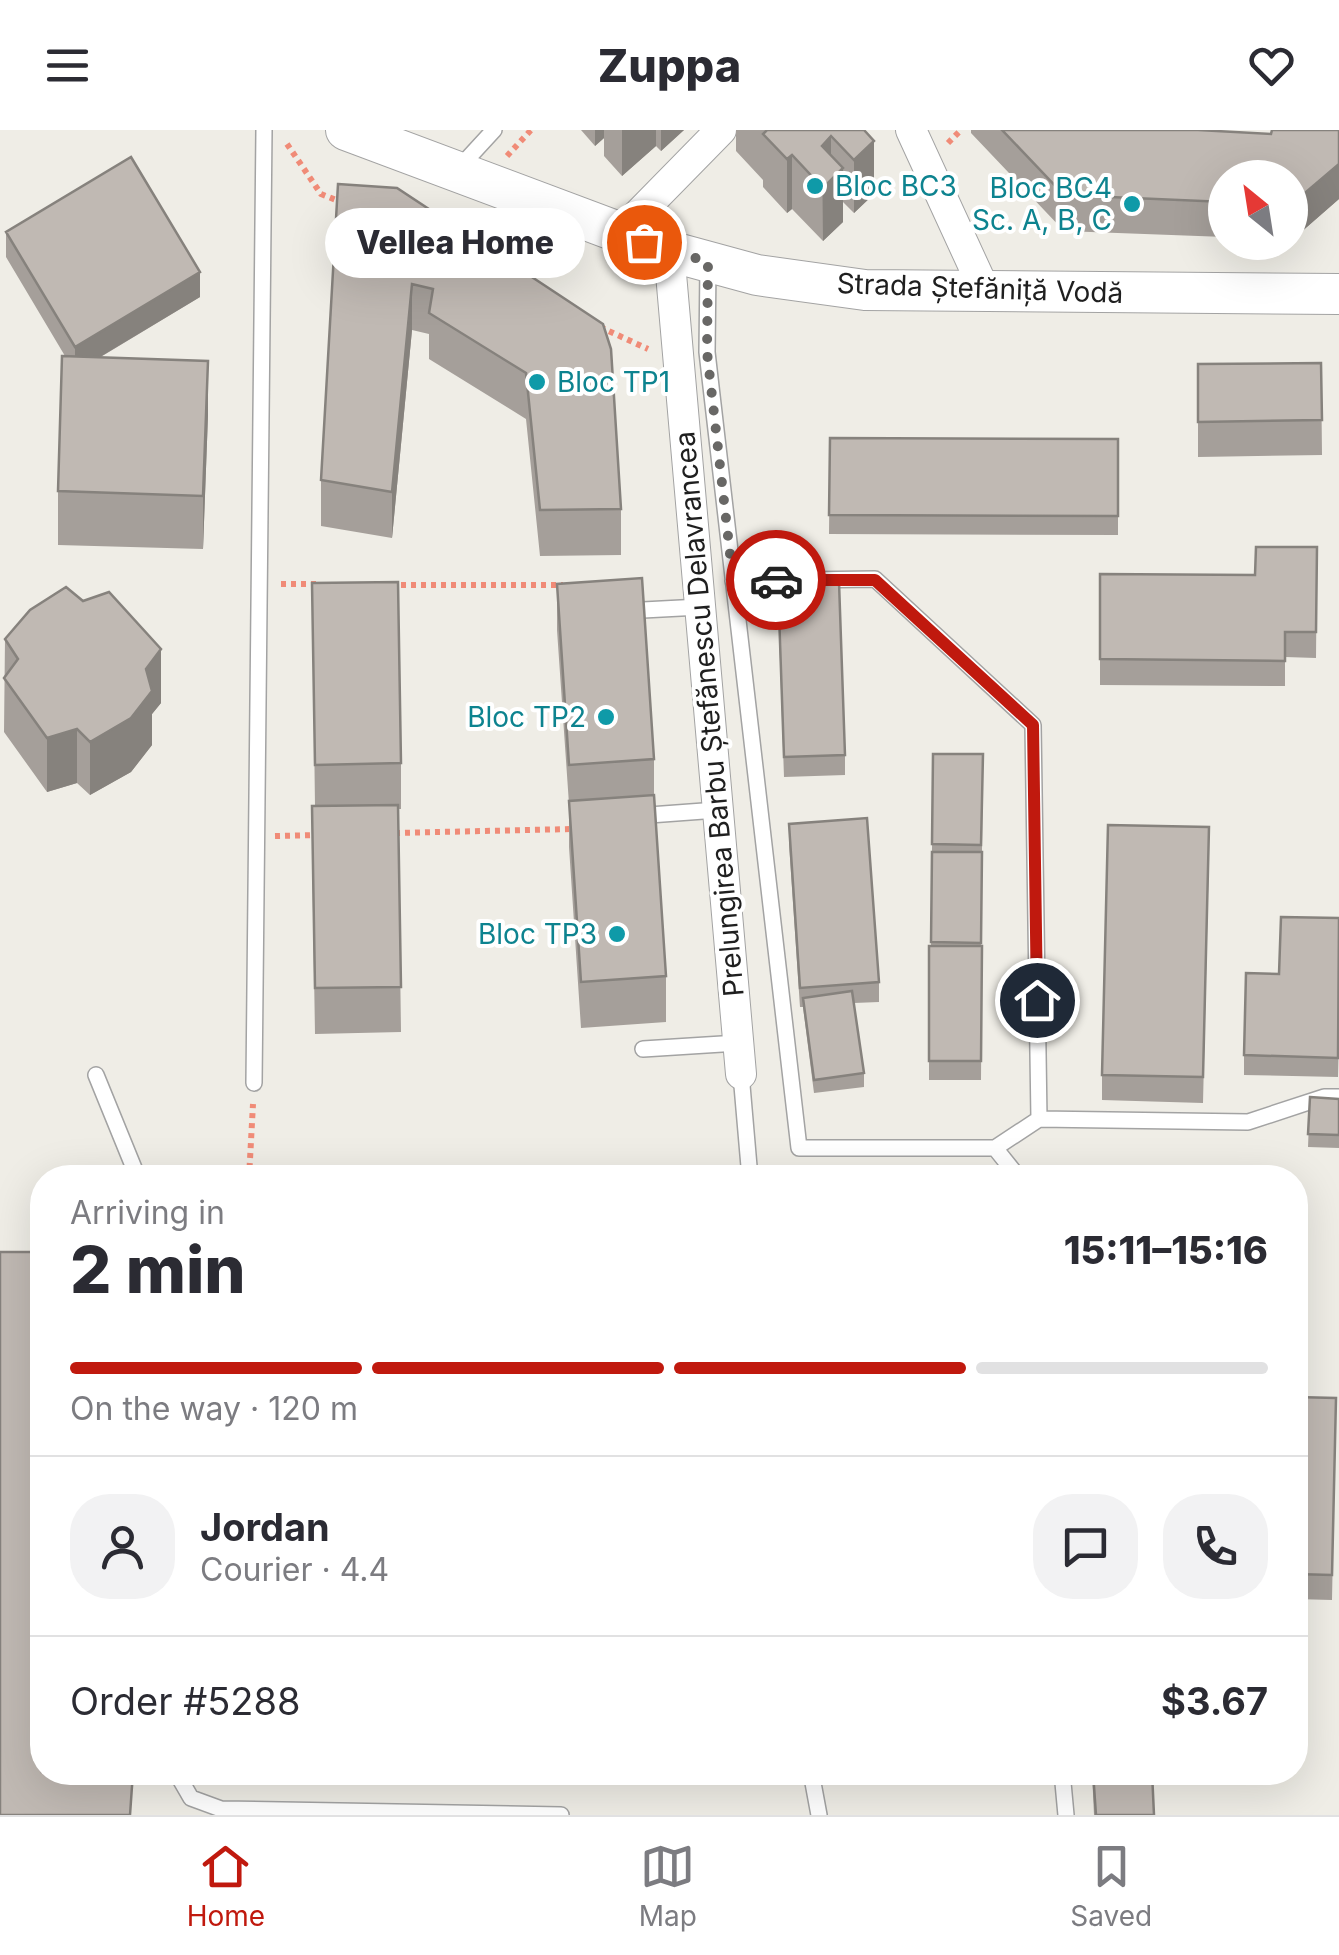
<!DOCTYPE html>
<meta charset="utf-8">
<style>
:root{--surface:#fff;--page:#f2f2f3;--text:#2b2b33;--muted:#7c7c81;--line:#e1e1e2;--accent:#c0190e}
body{margin:0;font-family:Inter,sans-serif;background:var(--page);color:var(--text);height:100vh;display:flex;flex-direction:column;font-size:38px;white-space:nowrap}
*{box-sizing:border-box;margin:0}
p{font-size:32px;color:var(--muted)}
.icon{flex:none;width:55px;height:55px;fill:none;stroke:currentColor;stroke-width:2;stroke-linecap:round;stroke-linejoin:round}
.map{position:relative;flex:1;overflow:hidden}
.details{position:absolute;left:30px;top:1035px;width:1278px;height:620px;display:flex;flex-direction:column;background:var(--surface);border-radius:40px;box-shadow:0 10px 40px #0002}
.details>*{flex:none}
.needle{width:65px;rotate:330deg}
.fabs{position:absolute;left:1208px;top:30px;display:grid;gap:20px}
.fabs a{display:grid;place-items:center;width:100px;height:100px;border-radius:50%;background:var(--surface);box-shadow:0 10px 40px #0002;font-size:50px}
.pin{position:absolute;display:grid;place-items:center;width:85px;height:85px;color:#fff;margin:-42px;border:5px solid #fff;border-radius:50%;box-shadow:0 2px 10px #0007}
.courier{position:absolute;display:grid;place-items:center;width:100px;height:100px;margin:-50px;border:8px solid #c0190e;border-radius:50%;background:#fff;color:#222;box-shadow:0 2px 12px #0007}
.bubble{position:absolute;height:70px;border-radius:35px;background:var(--surface);box-shadow:0 10px 40px #0002;font-size:32px;font-weight:800;line-height:70px;text-align:center}
.overview em{font-style:normal;font-weight:800}
.overview div{display:flex;flex-direction:column-reverse}
.overview{display:flex;align-items:center;justify-content:space-between;height:170px;padding:0 40px}
h1{font-size:65px;font-weight:800;line-height:75px}
.bar{display:grid;grid-template-columns:repeat(4,1fr);gap:15px 10px;align-content:center;height:120px;padding:0 40px}
.bar i{height:12px;border-radius:8px;background:var(--line)}
.bar .selected{background:var(--accent)}
.bar p{grid-column:span 4}
.line{display:flex;align-items:center;gap:25px;padding:0 40px;border-top:2px solid var(--line)}
.line div{flex:1}
.round{display:grid;place-items:center;flex:none;width:105px;height:105px;border-radius:40px;background:var(--page)}
header{display:flex;justify-content:space-between;align-items:center;height:130px;padding:0 40px;background:var(--surface);font-size:45px;font-weight:800}
.menu{display:flex;justify-content:space-around;align-items:center;height:140px;border-top:2px solid var(--line);background:var(--surface);font-size:28px;color:var(--muted)}
.menu a{display:grid;justify-items:center;gap:5px}
.menu .selected{color:var(--accent)}
.map>svg:first-child{display:block}
.lines{fill:none;stroke-linecap:round;stroke-linejoin:round}
.service-casing{stroke:#a3a3a3;stroke-width:18}
.minor-casing{stroke:#a3a3a3;stroke-width:32}
.tertiary-casing{stroke:#a3a3a3;stroke-width:42}
.path{stroke:#f08b77;stroke-width:6;stroke-dasharray:5 5;stroke-linecap:butt}
.service{stroke:#fff;stroke-width:15}
.minor{stroke:#fff;stroke-width:30}
.tertiary{stroke:#fff;stroke-width:40}
.wall{fill:#a59f9a}
.shaded-wall{fill:#86827d}
.building{fill:#c0b9b3;stroke:#86827d;stroke-width:2.5}
.done{stroke:#686765;stroke-width:10;stroke-dasharray:0 18}
.route{stroke:#c0190e;stroke-width:12}
.culture-dot{fill:#0f9aa8;stroke:#fff;stroke-width:4}
.labels{text-anchor:middle;dominant-baseline:central;stroke-width:8;stroke-linejoin:round;paint-order:stroke}
.culture-label{font-size:28px;fill:#0d838f;stroke:#fff;text-anchor:end}
.street-label{font-size:28px;fill:#1f1f1f;stroke:#fff}
</style>
<header><svg class="icon" aria-label="menu" viewBox="0 0 24 24"><path d="M4 6h16M4 12h16M4 18h16"/></svg>Zuppa<svg class="icon" aria-label="heart" viewBox="0 0 24 24"><path d="M12 20l-8-8c-3-5 5-10 8-4 3-6 11-1 8 4z"/></svg></header>
<div class="map">
<svg width="1339" height="1685" viewBox="0 0 1339 1685">
<rect width="100%" height="100%" fill="#efede6"/>
<g class="lines">
<!-- service casing -->
<g class="service-casing">
<path id="service" d="M 459,38 L 494,0
M 708,136 L 707,222 L 799,1018 L 995,1018 L 1039,989 L 1033,595 L 875,449 L 733,451
M 624,481 L 700,477
M 636,686 L 717,680
M 643,919 L 738,913
M 741,944 L 750,1048
M 96,945 L 138,1048
M 254,953 L 264,0
M 1039,989 L 1248,992 L 1324,967 L 1339,967
M 995,1018 L 1019,1048
M 176,1642 L 191,1668 L 221,1679 L 561,1685
M 811,1642 L 819,1685
M 1062,1642 L 1066,1685"/>
</g>
<!-- minor casing -->
<g class="minor-casing">
<path id="minor" d="M 911,0 L 985,161
M 620,103 L 721,0
M 669,121 L 741,944"/>
</g>
<!-- tertiary casing -->
<g class="tertiary-casing">
<path id="tertiary" d="M 346,0 L 669,121 L 757,145 L 865,160 L 1339,164"/>
</g>
<!-- path -->
<path class="path" d="M 948,13 L 961,0
M 287,14 L 321,64 L 341,72
M 507,26 L 531,0
M 600,197 L 648,219
M 281,454 L 318,454
M 391,455 L 563,455
M 395,703 L 572,699
M 275,706 L 318,705
M 249,1048 L 253,974"/>
<!-- service -->
<use href="#service" class="service"/>
<!-- minor -->
<use href="#minor" class="minor"/>
<!-- tertiary -->
<use href="#tertiary" class="tertiary"/>
</g>
<!-- wall -->
<path class="wall" d="M 581,0 L 684,0 L 661,21 L 656,16 L 622,46 L 604,26 L 604,8 L 595,16 Z
M 736,0 L 864,0 L 874,64 L 854,83 L 843,72 L 843,92 L 823,111 L 792,79 L 787,83 L 763,57 L 763,50 L 736,21 Z
M 971,0 L 1198,0 L 1271,4 L 1339,0 L 1339,69 L 1292,110 L 1290,110 L 1290,48 L 1225,48 L 1225,107 L 1064,101 L 971,3 Z
M 397,58 L 621,379 L 621,425 L 540,426 L 526,289 L 429,229 L 429,204 L 412,200 L 392,408 L 321,396 L 321,350 Z
M 6,102 L 200,167 L 99,228 L 208,285 L 203,419 L 58,415 L 58,361 L 65,226 L 6,127 Z
M 1321,233 L 1322,325 L 1198,327 L 1198,234 Z
M 830,308 L 1118,309 L 1118,405 L 829,404 Z
M 1317,417 L 1316,528 L 1285,527 L 1285,556 L 1100,555 L 1100,444 L 1255,445 Z
M 312,453 L 401,633 L 401,679 L 398,679 L 401,902 L 315,904 L 312,722 L 312,676 L 315,676 Z
M 557,454 L 654,629 L 654,667 L 666,846 L 666,892 L 581,898 L 569,717 L 569,674 L 557,500 Z
M 778,474 L 845,625 L 845,645 L 784,647 Z
M 5,509 L 161,573 L 152,584 L 152,615 L 131,642 L 90,665 L 77,653 L 47,662 L 4,602 Z
M 933,624 L 983,624 L 981,816 L 982,816 L 981,950 L 929,950 L 929,816 L 931,816 Z
M 789,694 L 879,852 L 879,872 L 854,873 L 864,943 L 864,957 L 814,963 L 803,877 L 800,877 L 789,714 Z
M 1209,723 L 1203,973 L 1102,970 L 1102,945 Z
M 1279,844 L 1339,904 L 1338,947 L 1244,945 L 1244,925 Z
M 1310,967 L 1339,969 L 1339,1018 L 1308,1017 Z
M 1295,1267 L 1336,1268 L 1332,1470 L 1295,1469 Z
M 1092,1642 L 1152,1642 L 1154,1685 L 1094,1685 Z"/>
<!-- shaded-wall -->
<path class="shaded-wall" d="M 595,0 L 604,0 L 604,8 L 595,16 Z
M 622,0 L 656,0 L 656,16 L 622,46 Z
M 661,0 L 684,0 L 661,21 Z
M 831,6 L 831,50 L 843,38 L 843,92 L 823,111 L 822,16 Z
M 874,11 L 874,64 L 854,83 L 854,30 Z
M 792,25 L 792,79 L 787,83 L 787,29 Z
M 1339,34 L 1339,69 L 1292,110 L 1292,74 Z
M 200,142 L 200,167 L 75,242 L 75,217 Z
M 412,154 L 412,200 L 392,408 L 392,362 Z
M 208,231 L 208,285 L 203,419 L 203,366 Z
M 161,519 L 161,573 L 152,584 L 152,615 L 131,642 L 90,665 L 90,612 Z
M 77,599 L 77,653 L 47,662 L 47,608 Z"/>
<!-- building -->
<path class="building" d="M 767,0 L 864,0 L 874,11 L 854,30 L 831,6 L 822,16 L 843,38 L 823,58 L 792,25 L 787,29 L 763,4 Z
M 1002,0 L 1198,0 L 1271,4 L 1272,0 L 1339,0 L 1339,34 L 1292,74 L 1290,74 L 1290,48 L 1225,48 L 1225,72 L 1064,65 Z
M 131,27 L 200,142 L 75,217 L 6,102 Z
M 338,54 L 397,58 L 603,194 L 611,219 L 621,379 L 540,380 L 526,243 L 429,183 L 433,159 L 412,154 L 392,362 L 321,350 Z
M 62,226 L 208,231 L 203,366 L 58,361 Z
M 1321,233 L 1322,290 L 1198,292 L 1198,234 Z
M 830,308 L 1118,309 L 1118,386 L 829,385 Z
M 1256,417 L 1317,417 L 1316,502 L 1285,502 L 1285,531 L 1100,529 L 1100,444 L 1255,445 Z
M 642,448 L 654,629 L 569,635 L 557,454 Z
M 398,452 L 401,633 L 315,635 L 312,453 Z
M 839,452 L 845,625 L 784,627 L 778,454 Z
M 66,457 L 83,471 L 109,462 L 161,519 L 146,539 L 152,561 L 131,588 L 90,612 L 77,599 L 47,608 L 4,548 L 18,529 L 5,509 L 30,480 Z
M 933,624 L 983,624 L 981,715 L 932,714 Z
M 654,665 L 666,846 L 581,852 L 569,671 Z
M 398,675 L 401,857 L 315,858 L 312,676 Z
M 867,688 L 879,852 L 800,858 L 789,694 Z
M 1108,695 L 1209,697 L 1203,947 L 1102,945 Z
M 932,722 L 982,722 L 981,813 L 931,812 Z
M 1281,787 L 1339,788 L 1338,928 L 1244,925 L 1246,843 L 1279,844 Z
M 929,816 L 982,816 L 981,931 L 929,931 Z
M 852,861 L 864,943 L 814,950 L 803,868 Z
M 1310,967 L 1339,969 L 1339,1005 L 1308,1004 Z
M 0,1122 L 42,1122 L 42,1642 L 133,1642 L 130,1685 L 0,1685 Z
M 1295,1267 L 1336,1268 L 1332,1445 L 1295,1444 Z
M 1093,1642 L 1152,1642 L 1154,1685 L 1096,1685 Z"/>
<g class="lines">
<!-- done -->
<path class="done" d="M 644,112 L 708,132 L 707,222 L 733,450 L 776,450"/>
<!-- route -->
<path class="route" d="M 776,450 L 875,450 L 1033,595 L 1037,870"/>
</g>
<!-- markers -->
<g class="culture-dot">
<circle cx="815" cy="56" r="10"/>
<circle cx="1132" cy="74" r="10"/>
<circle cx="537" cy="252" r="10"/>
<circle cx="606" cy="587" r="10"/>
<circle cx="617" cy="804" r="10"/>
</g>
<g class="labels">
<!-- culture labels -->
<g class="culture-label">
<text x="835" y="56" text-anchor="start">Bloc BC3</text>
<text x="1112" y="58">Bloc BC4<tspan x="1112" dy="32">Sc. A, B, C</tspan></text>
<text x="557" y="252" text-anchor="start">Bloc TP1</text>
<text x="586" y="587">Bloc TP2</text>
<text x="597" y="804">Bloc TP3</text>
</g>
<!-- street labels -->
<g class="street-label">
<text transform="translate(980 158) rotate(2)">Strada Ștefăniță Vodă</text>
<text transform="translate(709 584) rotate(-95)">Prelungirea Barbu Ștefănescu Delavrancea</text>
</g>
</g>
</svg>
<div class="fabs">
<a><svg class="needle" viewBox="-14 -14 28 28"><path d="M0-13l5 13h-10z" fill="#e53935"/><path d="M0 13l5-13h-10z" fill="#7c7c81"/></svg></a>
</div>
<div class="pin" style="left:644px;top:112px;background:#ea580c"><svg class="icon" aria-label="bag" viewBox="0 0 24 24"><path d="M5 8h14l-1 12H6zM9 8a3 3 0 0 1 6 0"/></svg></div>
<div class="pin" style="left:1037px;top:870px;background:#1f2937"><svg class="icon" aria-label="home" viewBox="0 0 24 24"><path d="M3 11l9-7 9 7M6 9v11h12V9"/></svg></div>
<div class="courier" style="left:776px;top:450px"><svg class="icon" aria-label="car" viewBox="0 0 24 24"><path d="M5 17H2v-5l4-1 3-4h7l3 4 3 1v5h-3M9 17h6M6 11h13"/><circle cx="7" cy="17" r="2"/><circle cx="17" cy="17" r="2"/></svg></div>
<div class="bubble" style="left:325px;top:78px;width:260px">Vellea Home</div>
<section class="details">
<div class="overview"><div><h1>2 min</h1><p>Arriving in</p></div><em>15:11–15:16</em></div>
<div class="bar"><i class="selected"></i><i class="selected"></i><i class="selected"></i><i></i><p>On the way · 120 m</p></div>
<div class="line" style="height:180px"><a class="round"><svg class="icon" aria-label="person" viewBox="0 0 24 24"><circle cx="12" cy="8" r="4"/><path d="M4 21q1-7 8-7t8 7"/></svg></a><div><b>Jordan</b><p>Courier · 4.4</p></div><a class="round"><svg class="icon" aria-label="chat" viewBox="0 0 24 24"><path d="M4 5h16v11H9l-5 4z"/></svg></a><a class="round"><svg class="icon" aria-label="phone" viewBox="0 0 24 24"><path d="M5 4h4l2 5-3 2q2 4 5 5l2-3 5 2v4C11 20 4 13 5 4z"/></svg></a></div>
<div class="line" style="height:130px"><div>Order #5288</div><b>$3.67</b></div>
</section>
</div>
<nav class="menu">
<a class="selected"><svg class="icon" aria-label="home" viewBox="0 0 24 24"><path d="M3 11l9-7 9 7M6 9v11h12V9"/></svg>Home</a>
<a><svg class="icon" aria-label="map" viewBox="0 0 24 24"><path d="M3 6l6-2 6 2 6-2v14l-6 2-6-2-6 2zM9 4v14M15 6v14"/></svg>Map</a>
<a><svg class="icon" aria-label="saved" viewBox="0 0 24 24"><path d="M7 4h10v16l-5-4-5 4z"/></svg>Saved</a>
</nav>
